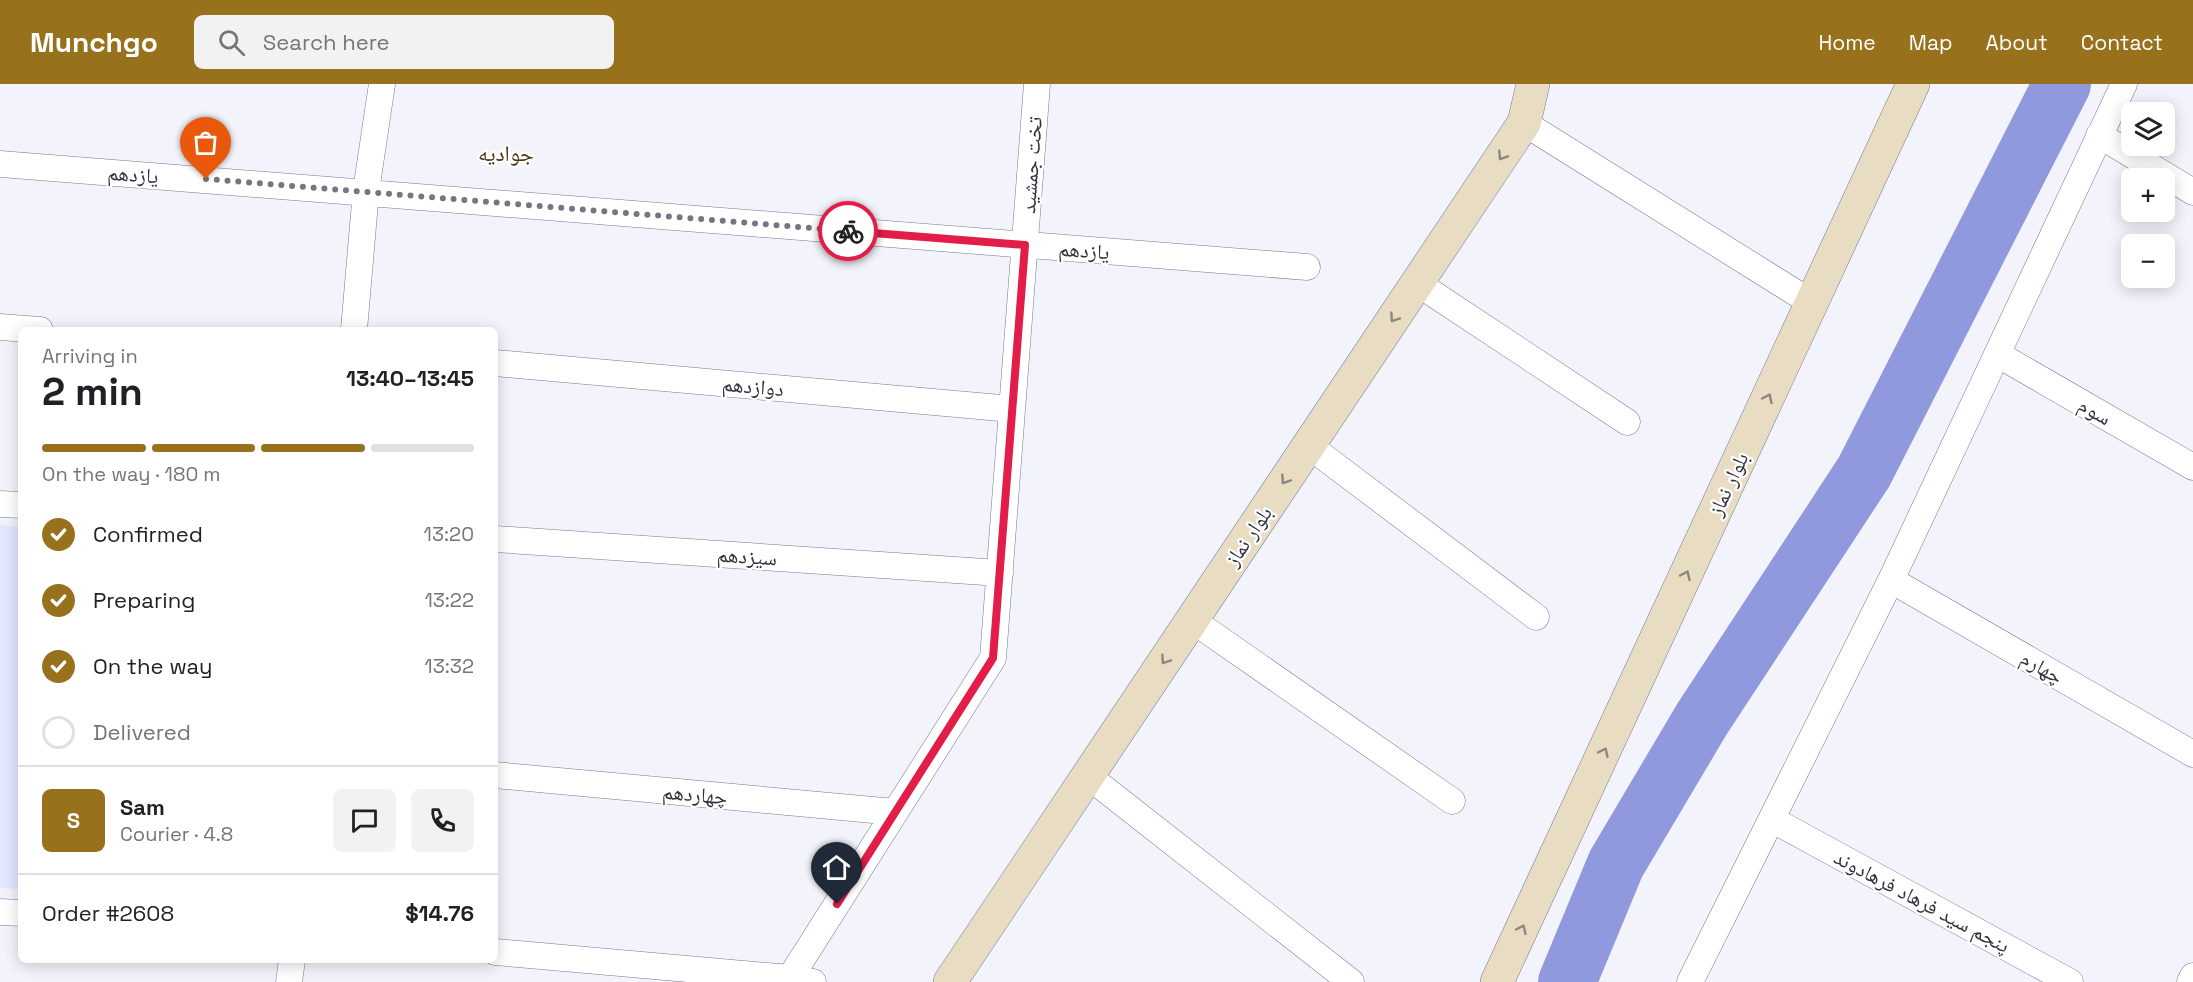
<!DOCTYPE html>
<meta charset="utf-8">
<style>
:root{--surface:#fff;--page:#f2f2f2;--text:#202124;--muted:#757577;--line:#e0e0e0;--accent:#98711c}
body{margin:0;font-family:"Space Grotesk","Noto Naskh Arabic",sans-serif;background:var(--page);color:var(--text);height:100vh;display:flex;flex-direction:column;font-size:22px;white-space:nowrap}
*{box-sizing:border-box;margin:0}
p{font-size:20px;color:var(--muted)}
.icon{flex:none;width:33px;height:33px;fill:none;stroke:currentColor;stroke-width:2;stroke-linecap:round;stroke-linejoin:round}
.map{position:relative;flex:1;overflow:hidden}
.sheet{position:absolute;left:18px;top:243px;width:480px;height:636px;display:flex;flex-direction:column;background:var(--surface);border-radius:9px;box-shadow:0 3px 15px #0003}
.sheet>*{flex:none}
.controls{position:absolute;left:2121px;top:18px;display:grid;gap:12px}
.controls a{display:grid;place-items:center;width:54px;height:54px;border-radius:9px;background:var(--surface);box-shadow:0 3px 15px #0003;font-size:30px}
.pin{position:absolute;display:grid;place-items:center;width:51px;height:51px;color:#fff;margin:-62px -26px;border-radius:50% 50% 50% 0;rotate:-45deg;box-shadow:0 0 6px #0007}
.pin .icon{rotate:45deg}
.courier{position:absolute;display:grid;place-items:center;width:60px;height:60px;margin:-30px;border:4px solid #e11d48;border-radius:50%;background:#fff;color:#222;box-shadow:0 2px 8px #0007}
.overview em{font-style:normal;font-weight:700}
.overview div{display:flex;flex-direction:column-reverse}
.overview{display:flex;align-items:center;justify-content:space-between;height:102px;padding:0 24px}
h1{font-size:39px;font-weight:700;line-height:45px}
.bar{display:grid;grid-template-columns:repeat(4,1fr);gap:9px 6px;align-content:center;height:72px;padding:0 24px}
.bar i{height:8px;border-radius:4px;background:var(--line)}
.bar .current{background:var(--accent)}
.bar p{grid-column:span 4}
.line{display:flex;align-items:center;gap:15px;padding:0 24px;border-top:2px solid var(--line)}
.line div{flex:1}
.round{display:grid;place-items:center;flex:none;width:63px;height:63px;border-radius:9px;background:var(--page)}
ol{padding:0 24px;list-style:none}
li{display:flex;align-items:center;gap:18px;height:66px}
li p{margin-inline-start:auto}
li .icon{padding:6px;border-radius:50%;background:var(--accent);color:#fff;stroke-width:4}
li:last-child{color:var(--muted)}
li i{width:33px;height:33px;border:3px solid var(--line);border-radius:50%}
header{display:flex;align-items:center;gap:36px;box-sizing:border-box;height:84px;padding:0 30px;background:var(--accent);color:#fff}
header strong{font-size:28px}
nav{display:flex;gap:33px;margin-inline-start:auto;font-size:21px}
.search{width:420px;height:54px;background:var(--page);display:flex;align-items:center;gap:15px;box-sizing:border-box;padding:0 21px;border-radius:9px;color:var(--muted);font-size:22px}
.map>svg:first-child{display:block}
.built{fill:#e3e7ff}
.lines{fill:none;stroke-linecap:round;stroke-linejoin:round}
.river{stroke:#9199de;stroke-width:58}
.minor-casing{stroke:#757996;stroke-width:27}
.secondary-casing{stroke:#757996;stroke-width:34}
.minor{stroke:#fff;stroke-width:26}
.secondary{stroke:#e8dcc3;stroke-width:33}
.oneway{stroke:#8c8780}
.done{stroke:#747680;stroke-width:6;stroke-dasharray:0 10.8}
.route{stroke:#e11d48;stroke-width:8}
.labels{text-anchor:middle;dominant-baseline:central;stroke-width:4.5;stroke-linejoin:round;paint-order:stroke}
.street-label{font-size:21px;fill:#30323e;stroke:#fff}
.neighbourhood-label{font-size:22px;fill:#47340c;stroke:#fff}
</style>
<header>
<strong>Munchgo</strong>
<div class="search"><svg class="icon" aria-label="search" viewBox="0 0 24 24"><circle cx="10" cy="10" r="6"/><path d="M15 15l6 6"/></svg>Search here</div>
<nav><a>Home</a><a>Map</a><a>About</a><a>Contact</a></nav>
</header>
<div class="map">
<svg width="2193" height="898" viewBox="0 0 2193 898">
<rect width="100%" height="100%" fill="#f3f4fb"/>
<!-- built -->
<path class="built" d="M 0,441 L 21,443 L 21,805 L 0,804 Z"/>
<g class="lines">
<!-- river -->
<path class="river" d="M 1567,898 L 1616,780 L 1702,635 L 1864,388 L 2062,0"/>
<!-- minor casing -->
<g class="minor-casing">
<path id="minor" d="M 1524,39 L 1812,219
M 2099,51 L 2193,108
M 0,80 L 1307,183
M 1417,199 L 1627,338
M 0,243 L 40,246
M 354,246 L 366,107 L 382,0
M 1997,270 L 2193,383
M 495,279 L 1012,325
M 1308,361 L 1536,533
M 0,420 L 21,421
M 495,455 L 1000,489
M 1891,496 L 2193,670
M 1192,536 L 1452,717
M 495,691 L 895,728
M 1088,692 L 1351,898
M 1773,736 L 2070,898
M 0,828 L 21,829
M 495,868 L 790,894 L 813,898
M 790,894 L 993,574 L 1037,0
M 289,898 L 292,876
M 1690,898 L 1891,496 L 2124,0
M 2190,898 L 2193,892"/>
</g>
<!-- secondary casing -->
<g class="secondary-casing">
<path id="secondary" d="M 950,898 L 1524,39 L 1533,0
M 1497,898 L 1913,0"/>
</g>
<!-- minor -->
<use href="#minor" class="minor"/>
<!-- secondary -->
<use href="#secondary" class="secondary"/>
</g>
<!-- one-way arrows -->
<defs><path id="oneway-chevron" d="M-2-3.5L2.5 0L-2 3.5" fill="none" stroke-width="1.6" stroke-linecap="round" stroke-linejoin="round" transform="scale(1.5)"/></defs>
<g class="oneway">
<use href="#oneway-chevron" transform="translate(1502 72) rotate(124)"/>
<use href="#oneway-chevron" transform="translate(1394 234) rotate(124)"/>
<use href="#oneway-chevron" transform="translate(1768 314) rotate(-65)"/>
<use href="#oneway-chevron" transform="translate(1285 396) rotate(124)"/>
<use href="#oneway-chevron" transform="translate(1686 491) rotate(-65)"/>
<use href="#oneway-chevron" transform="translate(1165 576) rotate(124)"/>
<use href="#oneway-chevron" transform="translate(1604 668) rotate(-65)"/>
<use href="#oneway-chevron" transform="translate(1522 845) rotate(-65)"/>
</g>
<g class="lines">
<!-- done -->
<path class="done" d="M 206,95 L 848,147"/>
<!-- route -->
<path class="route" d="M 837,820 L 993,574 L 1025,161 L 848,147"/>
</g>
<g class="labels">
<!-- street labels -->
<g class="street-label">
<text transform="translate(1031 81) rotate(-86)">تخت جمشید</text>
<text transform="translate(133 90) rotate(4)">یازدهم</text>
<text transform="translate(1084 166) rotate(4)">یازدهم</text>
<text transform="translate(753 302) rotate(5)">دوازدهم</text>
<text transform="translate(2095 327) rotate(30)">سوم</text>
<text transform="translate(1728 400) rotate(-65)">بلوار نماز</text>
<text transform="translate(1248 452) rotate(-56)">بلوار نماز</text>
<text transform="translate(747 472) rotate(4)">سیزدهم</text>
<text transform="translate(2042 583) rotate(30)">چهارم</text>
<text transform="translate(695 710) rotate(5)">چهاردهم</text>
<text transform="translate(1922 817) rotate(28)">پنجم سید فرهاد فرهادوند</text>
</g>
<!-- neighbourhood labels -->
<g class="neighbourhood-label">
<text x="506" y="69">جوادیه</text>
</g>
</g>
</svg>
<div class="controls">
<a><svg class="icon" aria-label="layers" viewBox="0 0 24 24"><path d="M12 4l9 5-9 5-9-5zM3 14l9 5 9-5"/></svg></a>
<a>+</a>
<a>−</a>
</div>
<div class="pin" style="left:206px;top:95px;background:#ea580c"><svg class="icon" aria-label="bag" viewBox="0 0 24 24"><path d="M5 8h14l-1 12H6zM9 8a3 3 0 0 1 6 0"/></svg></div>
<div class="pin" style="left:837px;top:820px;background:#1f2937"><svg class="icon" aria-label="home" viewBox="0 0 24 24"><path d="M3 11l9-7 9 7M6 9v11h12V9"/></svg></div>
<div class="courier" style="left:848px;top:147px"><svg class="icon" aria-label="bike" viewBox="0 0 24 24"><circle cx="6" cy="16" r="4"/><circle cx="18" cy="16" r="4"/><path d="M6 16l4-8h5l3 8M10 8l3 8H6M13 5h3"/></svg></div>
<section class="sheet">
<div class="overview"><div><h1>2 min</h1><p>Arriving in</p></div><em>13:40–13:45</em></div>
<div class="bar"><i class="current"></i><i class="current"></i><i class="current"></i><i></i><p>On the way · 180 m</p></div>
<ol>
<li><svg class="icon" aria-label="check" viewBox="0 0 24 24"><path d="M5 12l5 5 9-10"/></svg>Confirmed<p>13:20</p></li>
<li><svg class="icon" aria-label="check" viewBox="0 0 24 24"><path d="M5 12l5 5 9-10"/></svg>Preparing<p>13:22</p></li>
<li><svg class="icon" aria-label="check" viewBox="0 0 24 24"><path d="M5 12l5 5 9-10"/></svg>On the way<p>13:32</p></li>
<li><i></i>Delivered</li>
</ol>
<div class="line" style="height:108px"><b class="round" style="background:var(--accent);color:#fff">S</b><div><b>Sam</b><p>Courier · 4.8</p></div><a class="round"><svg class="icon" aria-label="chat" viewBox="0 0 24 24"><path d="M4 5h16v11H9l-5 4z"/></svg></a><a class="round"><svg class="icon" aria-label="phone" viewBox="0 0 24 24"><path d="M5 4h4l2 5-3 2q2 4 5 5l2-3 5 2v4C11 20 4 13 5 4z"/></svg></a></div>
<div class="line" style="height:78px"><div>Order #2608</div><b>$14.76</b></div>
</section>
</div>
